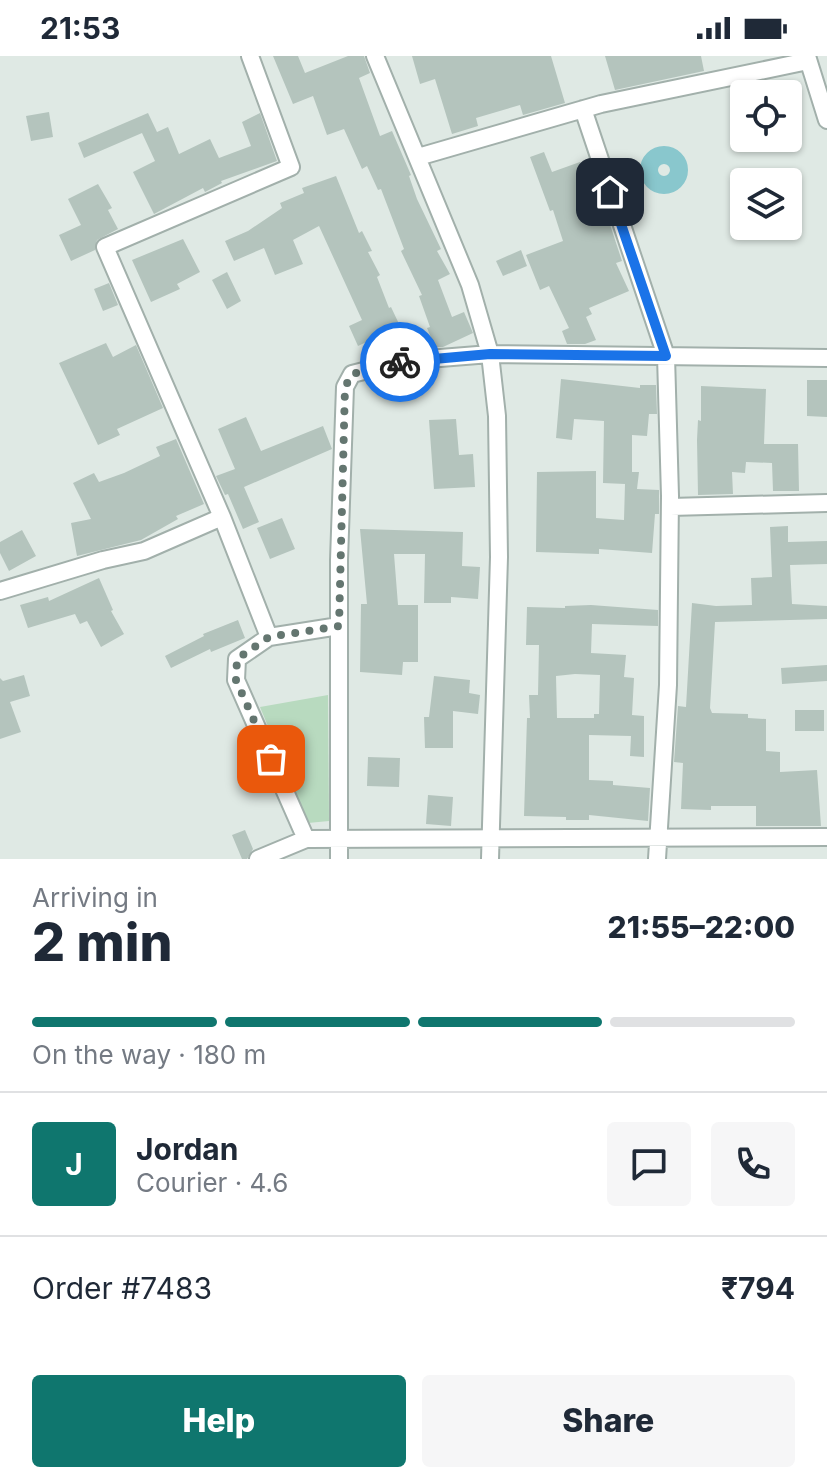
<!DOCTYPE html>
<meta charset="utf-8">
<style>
:root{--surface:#fff;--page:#f6f6f7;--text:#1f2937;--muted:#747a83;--line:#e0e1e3;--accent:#0f766e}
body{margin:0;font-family:Inter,sans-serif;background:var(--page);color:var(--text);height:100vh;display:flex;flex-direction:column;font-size:30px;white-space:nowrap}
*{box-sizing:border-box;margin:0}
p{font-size:26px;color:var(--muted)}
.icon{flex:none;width:44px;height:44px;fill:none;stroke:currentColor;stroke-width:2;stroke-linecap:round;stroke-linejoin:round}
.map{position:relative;height:803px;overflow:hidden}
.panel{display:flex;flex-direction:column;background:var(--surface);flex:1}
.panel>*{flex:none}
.tools{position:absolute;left:730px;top:24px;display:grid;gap:16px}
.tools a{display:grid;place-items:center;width:72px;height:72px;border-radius:8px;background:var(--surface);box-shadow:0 2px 6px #0004;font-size:40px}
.pin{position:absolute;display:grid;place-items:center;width:68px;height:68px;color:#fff;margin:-34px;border-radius:16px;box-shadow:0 4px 12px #0006}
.courier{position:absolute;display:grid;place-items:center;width:80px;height:80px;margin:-40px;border:6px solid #1a73e8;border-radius:50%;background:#fff;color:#222;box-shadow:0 2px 10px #0007}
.summary em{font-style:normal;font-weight:800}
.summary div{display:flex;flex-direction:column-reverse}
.summary{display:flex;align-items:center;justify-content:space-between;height:136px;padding:0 32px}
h1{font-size:52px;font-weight:800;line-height:60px}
.bar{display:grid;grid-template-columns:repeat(4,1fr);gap:12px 8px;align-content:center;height:96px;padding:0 32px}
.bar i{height:10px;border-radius:6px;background:var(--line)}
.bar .active{background:var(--accent)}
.bar p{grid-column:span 4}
.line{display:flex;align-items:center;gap:20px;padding:0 32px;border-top:2px solid var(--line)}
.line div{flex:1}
.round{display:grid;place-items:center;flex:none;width:84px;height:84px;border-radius:8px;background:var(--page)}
.button{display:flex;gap:16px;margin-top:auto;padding:16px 32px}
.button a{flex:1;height:92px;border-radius:8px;background:var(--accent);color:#fff;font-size:32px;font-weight:800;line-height:92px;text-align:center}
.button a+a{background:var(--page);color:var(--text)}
.status{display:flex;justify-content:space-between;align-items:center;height:56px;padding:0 40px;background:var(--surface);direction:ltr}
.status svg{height:22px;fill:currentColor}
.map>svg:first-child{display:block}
.green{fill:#b8dabf}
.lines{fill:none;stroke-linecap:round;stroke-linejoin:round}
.canal{stroke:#89c7cd;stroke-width:18}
.building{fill:#b4c4bd;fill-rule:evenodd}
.street-casing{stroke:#a2b0ab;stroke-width:20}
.street{stroke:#fff;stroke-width:16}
.done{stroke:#647670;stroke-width:8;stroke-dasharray:0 14.4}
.route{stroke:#1a73e8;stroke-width:10}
</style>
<div class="status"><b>21:53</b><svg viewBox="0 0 49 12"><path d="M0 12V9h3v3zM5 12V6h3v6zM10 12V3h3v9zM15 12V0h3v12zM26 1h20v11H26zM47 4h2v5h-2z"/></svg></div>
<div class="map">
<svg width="827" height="803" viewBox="0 0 827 803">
<rect width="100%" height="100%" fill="#dfe9e4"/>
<!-- green -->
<path class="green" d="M 328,639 L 329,765 L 308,767 L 260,651 Z"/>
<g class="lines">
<!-- canal -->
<path class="canal" d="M649 114a15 15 0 1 1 30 0a15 15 0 1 1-30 0Z"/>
</g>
<!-- building -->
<path class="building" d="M 273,0 L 298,0 L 305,17 L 348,0 L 364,0 L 370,17 L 359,22 L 380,80 L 392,75 L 411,119 L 409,120 L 417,143 L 441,193 L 437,195 L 450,218 L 438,224 L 452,261 L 464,256 L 473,277 L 443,291 L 435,291 L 427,272 L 430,271 L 419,240 L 422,239 L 401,195 L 404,193 L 381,133 L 378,134 L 367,110 L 362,113 L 344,73 L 327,79 L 313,40 L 293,48 Z
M 412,0 L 551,0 L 565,47 L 523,59 L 520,49 L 476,62 L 478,70 L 452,78 L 435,23 L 420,28 Z
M 605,0 L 701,0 L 704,15 L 615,34 Z
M 49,56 L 53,81 L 31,85 L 26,60 Z
M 148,57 L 157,76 L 168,71 L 179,98 L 210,83 L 219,102 L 251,90 L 242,66 L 260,57 L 277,105 L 221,125 L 222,127 L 205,136 L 203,132 L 154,158 L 133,116 L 155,105 L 142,77 L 84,102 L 78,87 Z
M 544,96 L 552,116 L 580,106 L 586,123 L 594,120 L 622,205 L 616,207 L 629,235 L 589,252 L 592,258 L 586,261 L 596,284 L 585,288 L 567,288 L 562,275 L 569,272 L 549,230 L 540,234 L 526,199 L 563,185 L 553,154 L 550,155 L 530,101 Z
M 336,120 L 359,177 L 362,175 L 372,195 L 368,196 L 380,219 L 377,221 L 389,252 L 391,251 L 400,270 L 358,290 L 349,270 L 362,264 L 319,170 L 293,184 L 303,208 L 275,219 L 264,192 L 234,205 L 225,185 L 248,175 L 282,152 L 280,147 L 304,137 L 302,132 Z
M 98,128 L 112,152 L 108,154 L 118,173 L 97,184 L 95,194 L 71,205 L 59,179 L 81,169 L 68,143 Z
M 183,183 L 200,216 L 177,228 L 180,233 L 151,246 L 132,204 Z
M 521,194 L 527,210 L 503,220 L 496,205 Z
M 227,216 L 241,245 L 227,253 L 212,224 Z
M 109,227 L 118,249 L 103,255 L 94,233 Z
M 106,287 L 113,301 L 136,289 L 163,352 L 117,373 L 120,379 L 98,389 L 59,307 Z
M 561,323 L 640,332 L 640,329 L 656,329 L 657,358 L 649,358 L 647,380 L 632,379 L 632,416 L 639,416 L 637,433 L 659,434 L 659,458 L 655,458 L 652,497 L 599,493 L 599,498 L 536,496 L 537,416 L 596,415 L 596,462 L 624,464 L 625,428 L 603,427 L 604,365 L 574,363 L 572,384 L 556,382 Z
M 807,324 L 827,324 L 827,361 L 807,360 Z
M 701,330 L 766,333 L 764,388 L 798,388 L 799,435 L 773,435 L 772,407 L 746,406 L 745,417 L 732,416 L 733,438 L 698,439 L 697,384 L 698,364 L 701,365 Z
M 246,361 L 261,395 L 323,370 L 332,393 L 244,431 L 259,466 L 243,473 L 228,438 L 225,439 L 216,420 L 235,413 L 218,373 Z
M 456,363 L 459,399 L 473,398 L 475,431 L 434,433 L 429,364 Z
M 176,383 L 204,448 L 176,460 L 178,463 L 141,484 L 77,500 L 71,467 L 91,463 L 73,427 L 94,417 L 99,426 L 124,417 L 160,400 L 156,391 Z
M 282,462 L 295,493 L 270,503 L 257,472 Z
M 788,470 L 788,486 L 827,485 L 827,508 L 790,509 L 792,548 L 827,550 L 827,563 L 715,566 L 710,652 L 712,657 L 748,658 L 748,662 L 766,663 L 766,695 L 780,696 L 780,716 L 817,714 L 821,770 L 756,770 L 756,750 L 711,750 L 711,754 L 681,753 L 683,707 L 674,706 L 678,650 L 686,651 L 692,547 L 716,550 L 752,549 L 751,522 L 772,521 L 770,471 Z
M 360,473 L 463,476 L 462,510 L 480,511 L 478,543 L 451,541 L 451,547 L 424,547 L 425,498 L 394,498 L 398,549 L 418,549 L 418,606 L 403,606 L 402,619 L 360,616 L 361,548 L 367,548 Z
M 22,474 L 36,500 L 9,515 L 0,497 L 0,486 Z
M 99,522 L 113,554 L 111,555 L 124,578 L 101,591 L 87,565 L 80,568 L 75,558 L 28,572 L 20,549 L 48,541 L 49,545 Z
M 591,549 L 658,554 L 658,570 L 592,568 L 591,597 L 626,599 L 624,621 L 634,622 L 632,659 L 644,660 L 644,701 L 630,700 L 631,680 L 589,679 L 589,724 L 613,725 L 613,729 L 650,732 L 648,765 L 589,759 L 589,764 L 566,764 L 566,761 L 524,760 L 527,662 L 530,662 L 529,639 L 538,639 L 539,589 L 526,589 L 527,551 L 565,552 L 565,550 ZM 575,618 L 600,619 L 599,658 L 594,658 L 594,662 L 557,662 L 556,620 Z
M 238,564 L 245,582 L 211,596 L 210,593 L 171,612 L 165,600 L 204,580 L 203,578 Z
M 827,609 L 827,625 L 782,628 L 781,612 Z
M 24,619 L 30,640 L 10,646 L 21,676 L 0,683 L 0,622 L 3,625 Z
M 434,620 L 470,624 L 469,637 L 480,639 L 478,658 L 453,655 L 453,692 L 425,692 L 424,661 L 429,661 Z
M 795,654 L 824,654 L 824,675 L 795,675 Z
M 368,701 L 400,702 L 399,731 L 367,730 Z
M 428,739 L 453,741 L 451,770 L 426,768 Z
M 245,774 L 253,793 L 247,803 L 242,803 L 232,779 Z"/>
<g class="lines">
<!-- street casing -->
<g class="street-casing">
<path id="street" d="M 375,0 L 470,229 L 490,298 L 497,360 L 499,501 L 490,803
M 807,0 L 827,64
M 583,53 L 666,300 L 670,440 L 668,629 L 657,803
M 418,101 L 601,48 L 808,5
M 670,451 L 827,447
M 222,461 L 269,581 L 237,603 L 236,624 L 306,783 L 258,803
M 0,535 L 103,504 L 144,495 L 222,461 L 105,191 L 291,111 L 250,0
M 269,581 L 339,570
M 306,783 L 827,781
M 339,803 L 339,504 L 345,331 L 352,318 L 403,305 L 490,298 L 827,302"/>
</g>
<!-- street -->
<use href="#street" class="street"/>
</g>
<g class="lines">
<!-- done -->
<path class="done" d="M 271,703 L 236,624 L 237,603 L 269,581 L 339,570 L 345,331 L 352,318 L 400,306"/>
<!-- route -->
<path class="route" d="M 400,306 L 490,298 L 666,300 L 610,136"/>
</g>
</svg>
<div class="tools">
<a><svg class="icon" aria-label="locate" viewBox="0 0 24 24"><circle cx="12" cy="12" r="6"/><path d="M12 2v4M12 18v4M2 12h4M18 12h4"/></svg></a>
<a><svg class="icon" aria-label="layers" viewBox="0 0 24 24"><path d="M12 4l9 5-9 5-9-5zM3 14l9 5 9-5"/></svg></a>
</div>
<div class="pin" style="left:271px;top:703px;background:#ea580c"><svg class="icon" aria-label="bag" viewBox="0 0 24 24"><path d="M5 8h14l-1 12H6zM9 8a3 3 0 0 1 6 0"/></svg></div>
<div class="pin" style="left:610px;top:136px;background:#1f2937"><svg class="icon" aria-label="home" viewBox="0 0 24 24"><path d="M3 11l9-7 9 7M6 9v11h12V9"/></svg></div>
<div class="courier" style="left:400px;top:306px"><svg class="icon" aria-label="bike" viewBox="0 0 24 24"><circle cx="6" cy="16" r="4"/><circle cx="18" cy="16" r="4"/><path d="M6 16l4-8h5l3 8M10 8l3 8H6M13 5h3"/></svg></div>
</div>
<section class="panel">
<div class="summary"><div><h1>2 min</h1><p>Arriving in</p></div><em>21:55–22:00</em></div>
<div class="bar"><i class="active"></i><i class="active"></i><i class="active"></i><i></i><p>On the way · 180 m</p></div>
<div class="line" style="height:144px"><b class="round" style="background:var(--accent);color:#fff">J</b><div><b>Jordan</b><p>Courier · 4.6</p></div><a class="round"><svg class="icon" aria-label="chat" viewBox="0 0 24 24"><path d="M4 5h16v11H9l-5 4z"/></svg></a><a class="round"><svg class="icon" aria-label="phone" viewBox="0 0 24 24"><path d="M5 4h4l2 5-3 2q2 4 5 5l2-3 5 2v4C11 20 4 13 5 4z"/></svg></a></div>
<div class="line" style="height:104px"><div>Order #7483</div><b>₹794</b></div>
<div class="button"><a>Help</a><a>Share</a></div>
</section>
